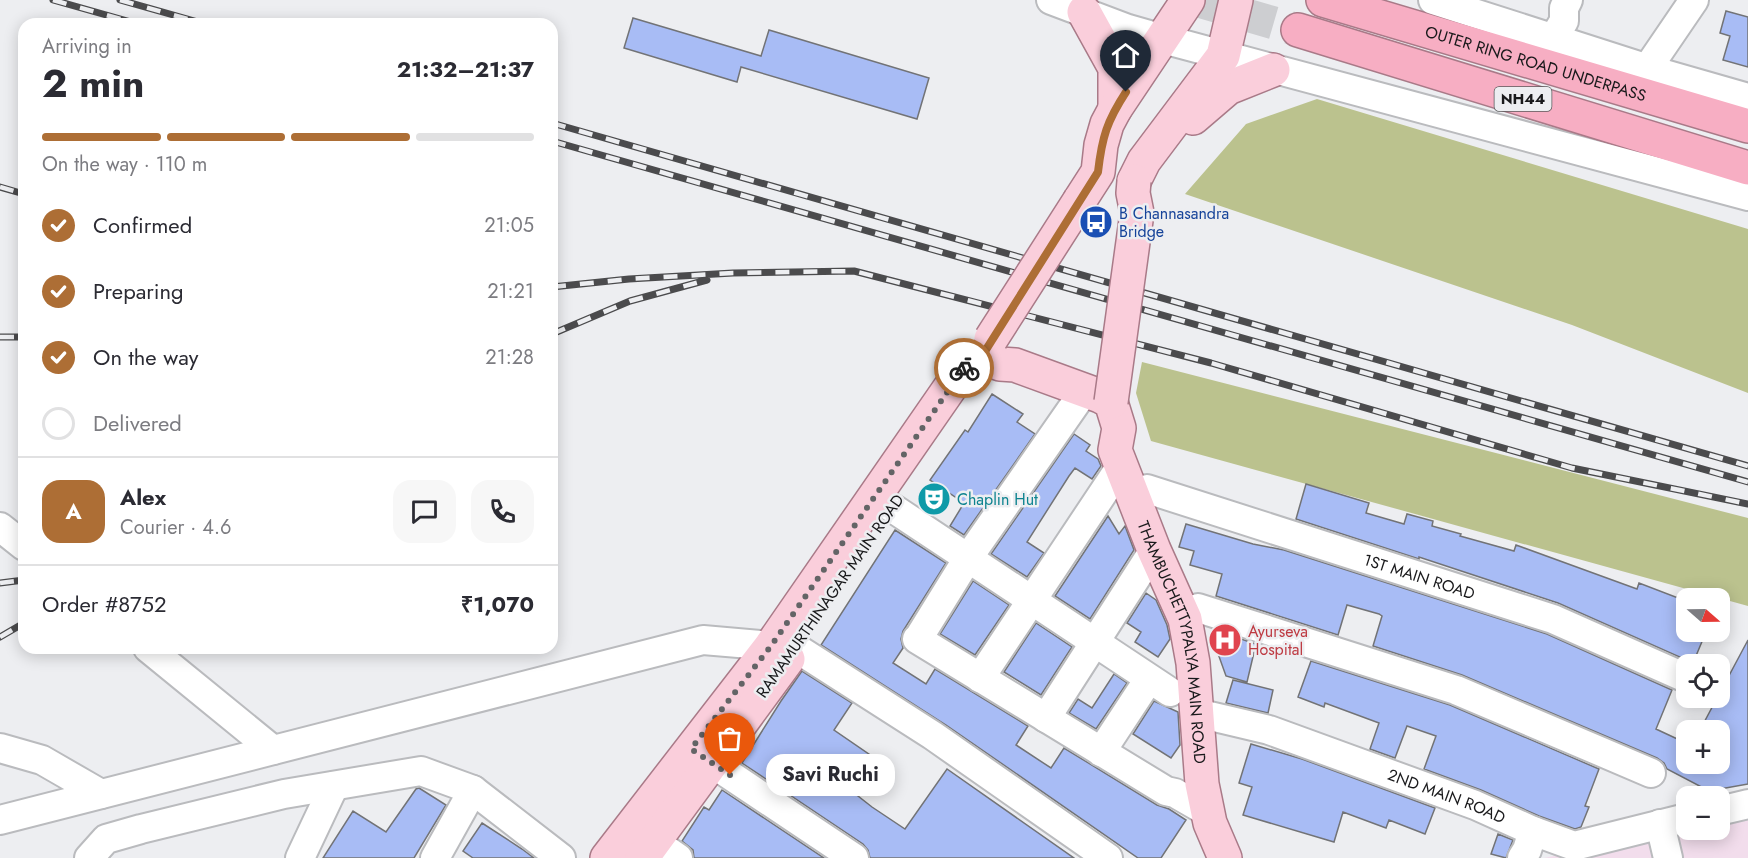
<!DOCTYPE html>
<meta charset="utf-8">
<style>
:root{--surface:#fff;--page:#f7f7f7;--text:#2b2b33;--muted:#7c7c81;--line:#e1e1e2;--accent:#ad6e35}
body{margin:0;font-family:Jost,sans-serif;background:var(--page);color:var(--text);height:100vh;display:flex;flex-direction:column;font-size:22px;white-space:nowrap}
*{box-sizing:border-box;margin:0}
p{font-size:20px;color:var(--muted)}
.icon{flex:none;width:33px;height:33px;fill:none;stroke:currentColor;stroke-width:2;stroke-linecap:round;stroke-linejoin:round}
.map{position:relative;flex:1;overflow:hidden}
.drawer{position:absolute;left:18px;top:18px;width:540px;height:636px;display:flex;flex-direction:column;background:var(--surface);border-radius:18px;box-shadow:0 3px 15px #0003}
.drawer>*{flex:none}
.needle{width:39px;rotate:110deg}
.fabs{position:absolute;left:1676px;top:588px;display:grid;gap:12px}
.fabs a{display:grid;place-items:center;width:54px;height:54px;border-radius:12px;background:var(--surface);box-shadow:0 3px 15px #0003;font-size:30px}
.pin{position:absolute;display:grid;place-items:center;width:51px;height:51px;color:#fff;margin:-62px -26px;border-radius:50% 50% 50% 0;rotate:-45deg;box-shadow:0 0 6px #0007}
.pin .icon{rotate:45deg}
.courier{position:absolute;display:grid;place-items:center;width:60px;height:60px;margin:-30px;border:4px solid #ad6e35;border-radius:50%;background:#fff;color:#222;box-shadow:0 2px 8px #0007}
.bubble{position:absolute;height:42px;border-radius:18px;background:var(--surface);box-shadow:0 3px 15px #0003;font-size:20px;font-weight:700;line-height:42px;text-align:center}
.summary em{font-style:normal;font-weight:700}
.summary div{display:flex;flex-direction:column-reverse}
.summary{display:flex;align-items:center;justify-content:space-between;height:102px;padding:0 24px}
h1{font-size:39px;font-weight:700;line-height:45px}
.bar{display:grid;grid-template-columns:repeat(4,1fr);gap:9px 6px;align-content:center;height:72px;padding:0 24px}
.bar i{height:8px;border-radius:4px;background:var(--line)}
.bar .on{background:var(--accent)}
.bar p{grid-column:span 4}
.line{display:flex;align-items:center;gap:15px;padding:0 24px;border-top:2px solid var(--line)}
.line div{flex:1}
.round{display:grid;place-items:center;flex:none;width:63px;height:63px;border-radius:18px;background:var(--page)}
ol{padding:0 24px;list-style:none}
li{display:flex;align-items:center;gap:18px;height:66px}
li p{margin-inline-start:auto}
li .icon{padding:6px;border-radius:50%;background:var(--accent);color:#fff;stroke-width:4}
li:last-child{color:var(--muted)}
li i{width:33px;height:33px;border:3px solid var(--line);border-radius:50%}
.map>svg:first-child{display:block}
.commercial{fill:#f2ddec}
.green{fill:#bbc28e}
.building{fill:#a8bcf5;stroke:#727376;stroke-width:1.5}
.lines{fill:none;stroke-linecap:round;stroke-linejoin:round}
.highway-tunnel{stroke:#cdced1;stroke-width:33;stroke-dasharray:33 16;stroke-linecap:butt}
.minor-casing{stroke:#babbbe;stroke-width:32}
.major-casing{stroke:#a97a88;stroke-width:36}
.highway-casing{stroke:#a97a88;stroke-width:36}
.minor{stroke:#fff;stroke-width:28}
.major{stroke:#facedb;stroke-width:33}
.highway{stroke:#f7aec3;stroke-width:33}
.rail-casing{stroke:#4b4b4d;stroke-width:7}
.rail{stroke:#edeef1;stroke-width:4.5;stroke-dasharray:14;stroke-linecap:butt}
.major-bridge-casing{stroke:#a97a88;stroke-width:36;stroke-linecap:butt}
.major-bridge{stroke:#facedb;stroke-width:33}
.done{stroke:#636466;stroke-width:6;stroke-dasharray:0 10.8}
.route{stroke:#ad6e35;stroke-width:8}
.labels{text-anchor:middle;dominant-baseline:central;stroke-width:5;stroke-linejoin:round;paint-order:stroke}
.shield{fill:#edeef1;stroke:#59595b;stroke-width:1.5}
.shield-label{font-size:15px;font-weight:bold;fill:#19191b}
.street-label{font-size:16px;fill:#19191b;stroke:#edeef1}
.transit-label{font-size:16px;fill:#164399;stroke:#edeef1;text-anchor:start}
.culture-label{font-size:16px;fill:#0d838f;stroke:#edeef1;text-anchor:start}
.health-label{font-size:16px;fill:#be3a42;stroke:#edeef1;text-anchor:start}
</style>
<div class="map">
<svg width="1748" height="858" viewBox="0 0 1748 858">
<rect width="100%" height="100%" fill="#edeef1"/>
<!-- commercial -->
<path class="commercial" d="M 1748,815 L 1748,858 L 1544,858 L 1686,828 L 1686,830 L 1719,830 L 1719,821 Z"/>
<!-- green -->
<path class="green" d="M 1317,99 L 1748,229 L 1748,393 L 1572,325 L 1185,194 L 1246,124 Z
M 1142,362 L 1748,518 L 1748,606 L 1151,441 L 1136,393 Z"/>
<!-- building -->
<path class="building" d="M 1726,11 L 1748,17 L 1748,67 L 1723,60 L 1730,36 L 1720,33 Z
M 633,18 L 761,56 L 769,30 L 929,78 L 917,119 L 741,67 L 737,82 L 624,48 Z
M 992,394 L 1023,414 L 1017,422 L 1035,434 L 964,535 L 950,526 L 964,503 L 930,480 L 965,430 L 968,432 Z
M 1074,434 L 1090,445 L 1086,451 L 1098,459 L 1101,466 L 1092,479 L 1075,468 L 1069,476 L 1027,542 L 1044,553 L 1027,577 L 991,554 Z
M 1306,484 L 1369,503 L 1366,513 L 1404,524 L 1407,514 L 1433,521 L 1432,526 L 1461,534 L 1460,536 L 1514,551 L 1516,545 L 1637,589 L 1639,583 L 1686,601 L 1686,632 L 1706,632 L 1693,663 L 1558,603 L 1419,557 L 1419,559 L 1296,519 Z
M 1108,516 L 1119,534 L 1125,526 L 1134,550 L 1090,619 L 1055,596 Z
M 1186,524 L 1253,544 L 1284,550 L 1547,634 L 1672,690 L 1656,729 L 1686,743 L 1686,764 L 1719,764 L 1719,730 L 1700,730 L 1748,640 L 1748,784 L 1709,791 L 1667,769 L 1664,763 L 1657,758 L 1462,675 L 1373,646 L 1382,616 L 1379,614 L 1347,605 L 1338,635 L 1216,596 L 1222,574 L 1190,565 L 1194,551 L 1179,547 Z
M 895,530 L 946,563 L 903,631 L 901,639 L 903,648 L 893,663 L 926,684 L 935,669 L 1028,726 L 1016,745 L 1051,768 L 1064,748 L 1157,805 L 1169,809 L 1186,820 L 1161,858 L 1138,858 L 946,725 L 821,645 Z
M 973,581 L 1009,605 L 975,655 L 940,634 Z
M 1146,593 L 1156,600 L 1167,625 L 1170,639 L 1158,657 L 1135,642 L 1141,632 L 1127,623 Z
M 1036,623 L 1072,647 L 1041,695 L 1004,672 Z
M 1220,632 L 1256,644 L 1247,682 L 1226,676 L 1216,648 Z
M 1311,661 L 1450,705 L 1599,769 L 1585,806 L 1589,807 L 1581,827 L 1575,829 L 1539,816 L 1481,790 L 1424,769 L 1436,736 L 1407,726 L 1395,758 L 1370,749 L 1379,723 L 1325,703 L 1324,707 L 1298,697 Z
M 802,671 L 852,703 L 834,730 L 876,759 L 853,792 L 872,807 L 905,829 L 947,769 L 1074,858 L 870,858 L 868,850 L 863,844 L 742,763 L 781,701 Z
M 1114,674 L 1127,683 L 1096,729 L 1069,713 L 1078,699 L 1092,708 Z
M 1233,680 L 1273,690 L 1268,713 L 1226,703 Z
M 1154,701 L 1178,712 L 1180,745 L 1171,758 L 1133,734 Z
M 1251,744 L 1302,759 L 1435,808 L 1425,834 L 1389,820 L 1386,828 L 1343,812 L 1334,842 L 1243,815 L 1252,787 L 1239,783 Z
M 419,788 L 446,805 L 414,858 L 323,858 L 353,811 L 386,832 L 416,789 Z
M 722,790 L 824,858 L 694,858 L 693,850 L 682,841 L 704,807 L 709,810 Z
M 482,823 L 522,849 L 534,858 L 473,858 L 463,851 Z
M 1498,834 L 1513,840 L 1506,858 L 1491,854 Z"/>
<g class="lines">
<!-- highway-tunnel -->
<path class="highway-tunnel" d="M 1195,0 L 1298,30"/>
<!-- minor casing -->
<g class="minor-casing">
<g id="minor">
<path d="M 1051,0 L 1128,29 L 1163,39 L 1748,196"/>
<path d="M 1433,0 L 1664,74 L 1748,98"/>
<path d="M 1553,39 L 1564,21 L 1564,8 L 1568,0"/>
<path d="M 1647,69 L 1694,0"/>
<path id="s1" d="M 1147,489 L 1553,619 L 1686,678"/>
<path d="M 891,507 L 1170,692"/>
<path d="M 0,527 L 24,546"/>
<path d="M 1198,608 L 1456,690 L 1651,773"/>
<path d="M 921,634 L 968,558 L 1078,400"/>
<path d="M 917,639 L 1166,791 L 1175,793 L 1208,812"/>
<path d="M 148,648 L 273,750"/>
<path d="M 980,678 L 1121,466"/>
<path id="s2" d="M 1210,716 L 1269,730 L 1475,805 L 1533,831 L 1574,846 L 1686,818"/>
<path d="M 1046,718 L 1154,550"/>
<path d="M 0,748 L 42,760 L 101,794"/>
<path d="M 694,751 L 854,858"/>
<path d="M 1101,752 L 1149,679"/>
<path d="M 1719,811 L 1748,804"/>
<path d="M 0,820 L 703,640 L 796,648 L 932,735 L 1108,858"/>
<path d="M 1660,824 L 1668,858"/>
<path d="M 655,842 L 678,858"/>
<path d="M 89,858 L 106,839 L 141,829 L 284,794 L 421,771 L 473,790 L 561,858"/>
<path d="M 300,858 L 334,786"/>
<path d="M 435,858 L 473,790"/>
<path d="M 1522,858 L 1527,850 L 1533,831"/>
</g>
</g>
<!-- major casing -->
<g class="major-casing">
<g id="major">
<path d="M 1084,12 L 1115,68 L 1115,109"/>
<path d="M 1193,118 L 1228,88 L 1273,70"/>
<path d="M 1134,181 L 1144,161 L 1223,56 L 1236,0"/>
<path d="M 1080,200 L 1098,172 L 1101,145 L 1107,124 L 1115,109 L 1188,0"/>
<path id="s3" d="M 982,356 L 1000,364 L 1015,365 L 1100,396 L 1111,402 L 1119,428 L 1115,450 L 1154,550 L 1185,619 L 1193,663 L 1202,784 L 1210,823 L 1225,858"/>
<path d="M 607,858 L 771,646 L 965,366 L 982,356"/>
<path d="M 642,858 L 788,659"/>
</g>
</g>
<!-- highway casing -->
<g class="highway-casing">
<g id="highway">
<path id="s4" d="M 1323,0 L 1748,126"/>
<path d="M 1298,30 L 1748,168"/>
</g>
</g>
<!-- minor -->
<use href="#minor" class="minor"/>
<!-- major -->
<use href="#major" class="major"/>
<!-- highway -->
<use href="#highway" class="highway"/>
<!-- rail casing -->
<g class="rail-casing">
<path id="rail" d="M 53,0 L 138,24
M 120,0 L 205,24
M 552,123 L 1748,466
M 552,141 L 1748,482
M 0,187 L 24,194
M 552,287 L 629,279 L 733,273 L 854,271 L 1211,363 L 1572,468 L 1748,504
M 552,334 L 630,301 L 707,280
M 0,337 L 24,337
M 0,583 L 24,580
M 0,637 L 24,623"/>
</g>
<!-- rail -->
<use href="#rail" class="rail"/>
<!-- major-bridge casing -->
<g class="major-bridge-casing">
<path id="major-bridge" d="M 991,339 L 1080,200
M 1111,402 L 1137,213 L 1133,193 L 1134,181"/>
</g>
<!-- major-bridge -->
<use href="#major-bridge" class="major-bridge"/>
</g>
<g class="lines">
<!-- done -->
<path class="done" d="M 730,775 L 691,749 L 771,646 L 964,368"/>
<!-- route -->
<path class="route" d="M 964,368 L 982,356 L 1098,172 C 1102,137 1107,121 1126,92"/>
</g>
<!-- icons -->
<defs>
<g id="bus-disc" transform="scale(1.725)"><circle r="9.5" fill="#1a4fb4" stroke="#edeef1"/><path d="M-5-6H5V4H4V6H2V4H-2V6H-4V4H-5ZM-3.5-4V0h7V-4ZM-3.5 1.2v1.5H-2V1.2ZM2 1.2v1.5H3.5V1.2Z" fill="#fff"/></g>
<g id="theatre-disc" transform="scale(1.725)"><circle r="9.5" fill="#0f9aa8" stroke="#edeef1"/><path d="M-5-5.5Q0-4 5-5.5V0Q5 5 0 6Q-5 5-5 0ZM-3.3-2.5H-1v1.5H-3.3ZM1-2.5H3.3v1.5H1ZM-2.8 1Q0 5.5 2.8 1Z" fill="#fff"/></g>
<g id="hospital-disc" transform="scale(1.725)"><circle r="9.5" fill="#e0444e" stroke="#edeef1"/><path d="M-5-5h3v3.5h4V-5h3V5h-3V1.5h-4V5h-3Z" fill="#fff"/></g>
</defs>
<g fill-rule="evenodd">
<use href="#bus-disc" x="1096" y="222"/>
<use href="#theatre-disc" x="934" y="499"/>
<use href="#hospital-disc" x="1225" y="640"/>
</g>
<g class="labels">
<!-- shield labels -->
<rect class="shield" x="1494.5" y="87" width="57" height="24" rx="4.5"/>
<g class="shield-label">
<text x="1523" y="99">NH44</text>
</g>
<!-- street labels -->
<g class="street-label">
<text stroke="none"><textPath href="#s4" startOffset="222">OUTER RING ROAD UNDERPASS</textPath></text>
<text stroke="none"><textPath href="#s1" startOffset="286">1ST MAIN ROAD</textPath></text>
<text transform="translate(830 596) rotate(-55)">RAMAMURTHINAGAR MAIN ROAD</text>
<text stroke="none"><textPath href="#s3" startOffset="390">THAMBUCHETTYPALYA MAIN ROAD</textPath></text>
<text stroke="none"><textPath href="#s2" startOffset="250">2ND MAIN ROAD</textPath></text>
</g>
<!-- transit labels -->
<g class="transit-label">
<text x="1119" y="213">B Channasandra<tspan x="1119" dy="18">Bridge</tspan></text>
</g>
<!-- culture labels -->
<g class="culture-label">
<text x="957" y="499">Chaplin Hut</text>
</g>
<!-- health labels -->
<g class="health-label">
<text x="1248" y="631">Ayurseva<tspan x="1248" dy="18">Hospital</tspan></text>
</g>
</g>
</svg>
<div class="fabs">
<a><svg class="needle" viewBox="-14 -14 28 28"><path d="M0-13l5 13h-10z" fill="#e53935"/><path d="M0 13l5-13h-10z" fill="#7c7c81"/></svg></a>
<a><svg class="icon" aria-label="locate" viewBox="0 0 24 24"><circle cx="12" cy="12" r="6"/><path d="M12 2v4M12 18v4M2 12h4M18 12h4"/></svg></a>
<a>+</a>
<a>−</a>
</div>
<div class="pin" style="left:730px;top:775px;background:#ea580c"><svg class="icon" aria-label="bag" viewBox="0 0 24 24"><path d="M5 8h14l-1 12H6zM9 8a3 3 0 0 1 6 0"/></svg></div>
<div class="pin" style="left:1126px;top:92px;background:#1f2937"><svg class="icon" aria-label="home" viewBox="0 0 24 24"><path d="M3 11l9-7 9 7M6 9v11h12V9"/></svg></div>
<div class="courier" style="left:964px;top:368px"><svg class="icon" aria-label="bike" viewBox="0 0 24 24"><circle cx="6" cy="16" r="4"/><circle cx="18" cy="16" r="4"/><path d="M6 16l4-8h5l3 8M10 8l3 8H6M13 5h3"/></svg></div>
<div class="bubble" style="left:766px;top:754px;width:129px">Savi Ruchi</div>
<section class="drawer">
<div class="summary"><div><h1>2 min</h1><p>Arriving in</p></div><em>21:32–21:37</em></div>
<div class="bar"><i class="on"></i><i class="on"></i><i class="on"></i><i></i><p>On the way · 110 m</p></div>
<ol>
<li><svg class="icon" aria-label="check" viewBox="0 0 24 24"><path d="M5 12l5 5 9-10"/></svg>Confirmed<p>21:05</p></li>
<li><svg class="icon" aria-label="check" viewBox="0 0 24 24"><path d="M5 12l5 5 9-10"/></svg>Preparing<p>21:21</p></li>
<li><svg class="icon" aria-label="check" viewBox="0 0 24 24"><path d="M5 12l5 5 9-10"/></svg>On the way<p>21:28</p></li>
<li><i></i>Delivered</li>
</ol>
<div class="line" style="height:108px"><b class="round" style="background:var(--accent);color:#fff">A</b><div><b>Alex</b><p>Courier · 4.6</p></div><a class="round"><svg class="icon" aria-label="chat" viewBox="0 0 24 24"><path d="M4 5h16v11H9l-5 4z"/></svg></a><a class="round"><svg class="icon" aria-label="phone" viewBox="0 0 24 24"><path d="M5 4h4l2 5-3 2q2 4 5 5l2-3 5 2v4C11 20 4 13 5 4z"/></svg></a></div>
<div class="line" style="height:78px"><div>Order #8752</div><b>₹1,070</b></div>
</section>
</div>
